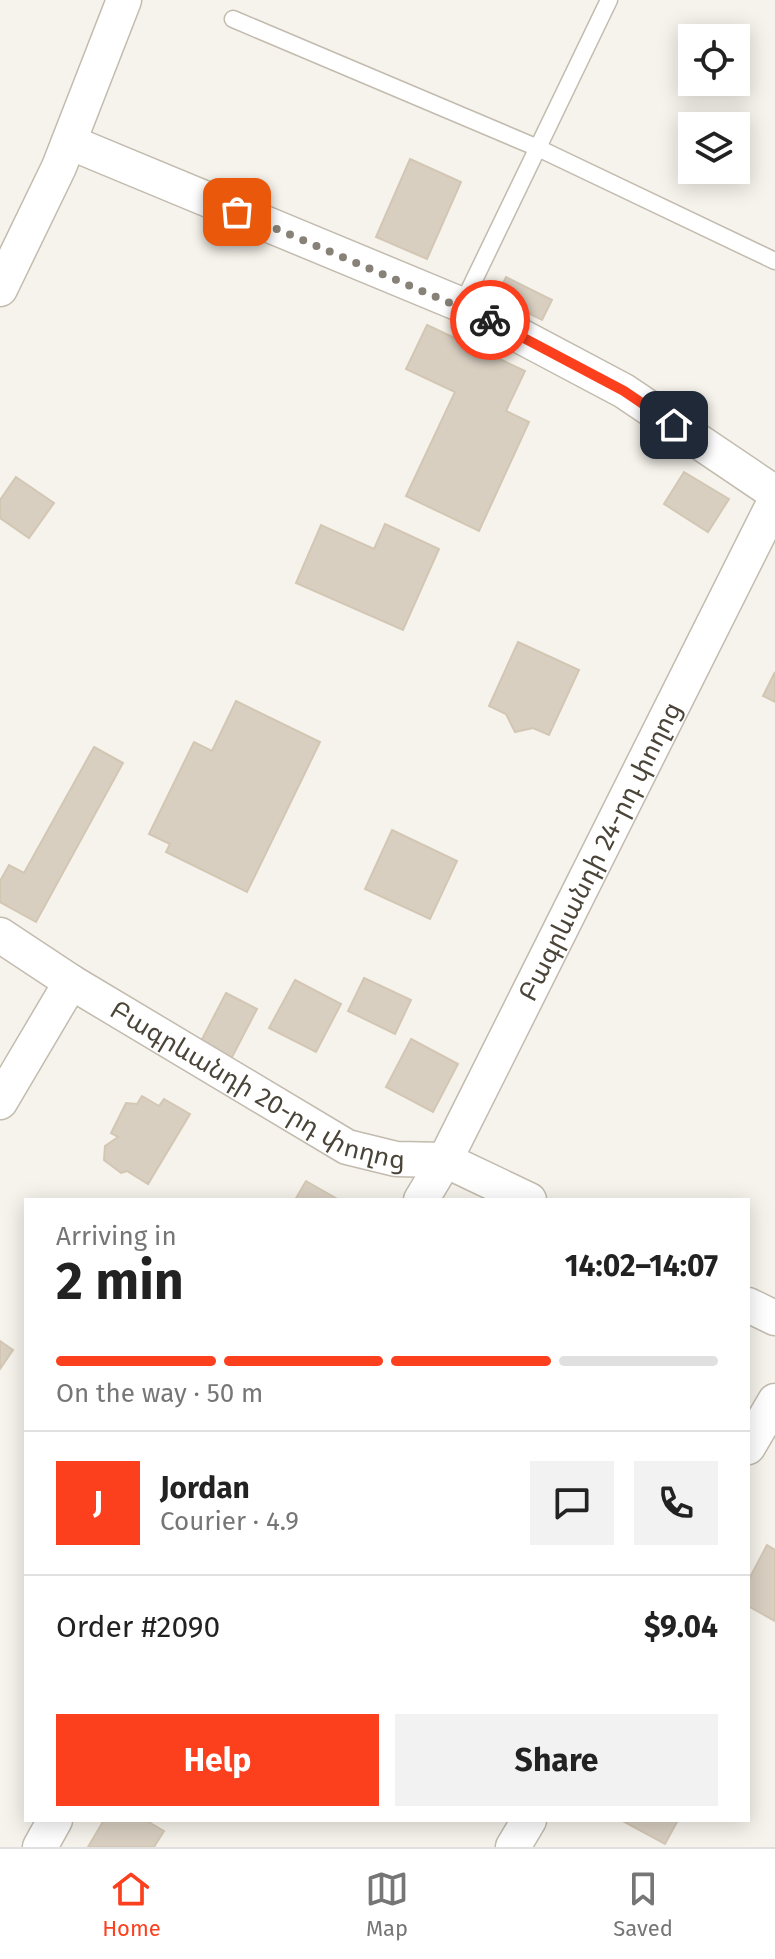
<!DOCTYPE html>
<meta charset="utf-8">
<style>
:root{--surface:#fff;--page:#f2f2f2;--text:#222;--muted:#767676;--line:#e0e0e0;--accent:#fc3f1d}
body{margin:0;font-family:"Fira Sans","Noto Sans Armenian",sans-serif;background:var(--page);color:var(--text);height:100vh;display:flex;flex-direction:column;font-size:30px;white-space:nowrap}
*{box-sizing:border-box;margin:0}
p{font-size:26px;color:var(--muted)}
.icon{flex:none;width:44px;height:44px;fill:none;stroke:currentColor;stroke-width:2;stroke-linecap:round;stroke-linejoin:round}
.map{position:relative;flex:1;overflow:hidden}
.panel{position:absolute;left:24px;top:1198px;width:726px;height:624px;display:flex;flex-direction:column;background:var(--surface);border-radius:0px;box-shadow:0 4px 20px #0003}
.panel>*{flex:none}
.tools{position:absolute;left:678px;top:24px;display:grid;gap:16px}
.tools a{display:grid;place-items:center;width:72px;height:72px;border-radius:0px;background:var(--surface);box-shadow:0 4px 20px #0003;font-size:40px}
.pin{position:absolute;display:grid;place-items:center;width:68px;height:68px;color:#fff;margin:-34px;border-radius:16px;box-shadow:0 4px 12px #0006}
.courier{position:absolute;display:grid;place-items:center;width:80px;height:80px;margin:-40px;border:6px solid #fc3f1d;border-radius:50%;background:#fff;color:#222;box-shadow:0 2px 10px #0007}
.head em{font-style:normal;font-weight:700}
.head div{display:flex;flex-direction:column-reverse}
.head{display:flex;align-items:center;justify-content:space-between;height:136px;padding:0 32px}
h1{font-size:52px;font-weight:700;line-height:60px}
.bar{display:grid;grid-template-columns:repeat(4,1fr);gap:12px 8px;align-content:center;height:96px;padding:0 32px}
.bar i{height:10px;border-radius:6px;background:var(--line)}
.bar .selected{background:var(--accent)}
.bar p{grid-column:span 4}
.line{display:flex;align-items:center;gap:20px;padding:0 32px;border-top:2px solid var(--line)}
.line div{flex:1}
.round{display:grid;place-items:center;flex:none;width:84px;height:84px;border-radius:0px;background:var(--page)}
.primary-button{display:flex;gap:16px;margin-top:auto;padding:16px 32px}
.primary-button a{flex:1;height:92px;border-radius:0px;background:var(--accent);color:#fff;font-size:32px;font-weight:700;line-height:92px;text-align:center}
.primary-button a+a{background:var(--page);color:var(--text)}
.tabs{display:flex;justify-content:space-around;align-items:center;height:112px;border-top:2px solid var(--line);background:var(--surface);font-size:22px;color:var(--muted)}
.tabs a{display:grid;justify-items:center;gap:4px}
.tabs .selected{color:var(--accent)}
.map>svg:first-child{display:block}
.building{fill:#d8cfc1;stroke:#d3c7b4;stroke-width:2}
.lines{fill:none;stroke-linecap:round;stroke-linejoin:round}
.service-casing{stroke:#c2bbae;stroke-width:19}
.minor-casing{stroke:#c2bbae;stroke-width:37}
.service{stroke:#fff;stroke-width:16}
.minor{stroke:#fff;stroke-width:34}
.done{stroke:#878178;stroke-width:8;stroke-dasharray:0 14.4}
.route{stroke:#fc3f1d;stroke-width:10}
.labels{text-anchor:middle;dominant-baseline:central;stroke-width:6;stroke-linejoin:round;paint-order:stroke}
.street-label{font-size:26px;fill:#4b4439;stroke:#fff}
</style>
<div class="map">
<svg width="775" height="1847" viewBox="0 0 775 1847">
<rect width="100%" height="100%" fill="#f6f3ec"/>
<!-- building -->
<path class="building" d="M 410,159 L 461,182 L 427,259 L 376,237 Z
M 506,277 L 552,300 L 542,320 L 496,297 Z
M 427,325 L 525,371 L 506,411 L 529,422 L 479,531 L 406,496 L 455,392 L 406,369 Z
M 684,472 L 729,499 L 708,532 L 664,504 Z
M 16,477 L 54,503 L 29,538 L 0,518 L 0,500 Z
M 385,524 L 439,549 L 403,630 L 296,583 L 321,525 L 374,549 Z
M 518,642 L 579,670 L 549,735 L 533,728 L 515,732 L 506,714 L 489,706 Z
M 775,672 L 775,702 L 763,696 Z
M 236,701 L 320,742 L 247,892 L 166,852 L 170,844 L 149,834 L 194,742 L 212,751 Z
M 94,747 L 123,763 L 36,922 L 0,902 L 0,881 L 9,865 L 24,873 Z
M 392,830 L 457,861 L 430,919 L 365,889 Z
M 364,978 L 411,1000 L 395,1034 L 348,1011 Z
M 295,980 L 341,1004 L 316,1052 L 269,1028 Z
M 226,993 L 257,1009 L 230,1061 L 199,1045 Z
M 411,1039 L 458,1064 L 433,1112 L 386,1087 Z
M 142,1096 L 159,1106 L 164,1099 L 190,1114 L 148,1184 L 127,1171 L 121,1173 L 104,1160 L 105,1146 L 118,1137 L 111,1133 L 126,1103 L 137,1104 Z
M 306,1181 L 339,1200 L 295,1200 Z
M 0,1341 L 13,1350 L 0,1369 Z
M 767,1545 L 775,1550 L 775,1621 L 748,1606 L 748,1581 Z
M 104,1820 L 145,1820 L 164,1831 L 154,1847 L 88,1847 Z
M 621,1820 L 678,1820 L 665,1844 Z"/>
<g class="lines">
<!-- service casing -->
<g class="service-casing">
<path id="service" d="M 233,19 L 538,148 L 775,261
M 462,305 L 609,0"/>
</g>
<!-- minor casing -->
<g class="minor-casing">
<g id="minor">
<path d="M 69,142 L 462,305 L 624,391 L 775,493"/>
<path d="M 0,289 L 59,167 L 124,0"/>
<path id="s1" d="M 0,935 L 71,982 L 347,1147 L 396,1159 L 445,1160 L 529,1200"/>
<path d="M 0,1102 L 71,982"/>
<path id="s2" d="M 421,1200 L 445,1160 L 775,501"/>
<path d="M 748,1305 L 775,1318"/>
<path d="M 748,1447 L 775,1401"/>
<path d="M 40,1847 L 55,1820"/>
<path d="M 513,1847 L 529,1820"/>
</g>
</g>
<!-- service -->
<use href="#service" class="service"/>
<!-- minor -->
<use href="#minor" class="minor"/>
</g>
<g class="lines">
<!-- done -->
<path class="done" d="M 237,212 L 490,320"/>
<!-- route -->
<path class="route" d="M 490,320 L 624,391 L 674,425"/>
</g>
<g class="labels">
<!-- street labels -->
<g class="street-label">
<text stroke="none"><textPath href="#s2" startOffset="392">Բագրևանդի 24-րդ փողոց</textPath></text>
<text stroke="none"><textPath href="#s1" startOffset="300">Բագրևանդի 20-րդ փողոց</textPath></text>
</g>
</g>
</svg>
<div class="tools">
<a><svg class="icon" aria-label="locate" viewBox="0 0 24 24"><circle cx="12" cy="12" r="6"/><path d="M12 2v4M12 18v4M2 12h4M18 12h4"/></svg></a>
<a><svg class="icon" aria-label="layers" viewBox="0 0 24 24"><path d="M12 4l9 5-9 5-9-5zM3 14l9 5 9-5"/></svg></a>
</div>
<div class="pin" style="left:237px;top:212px;background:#ea580c"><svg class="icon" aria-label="bag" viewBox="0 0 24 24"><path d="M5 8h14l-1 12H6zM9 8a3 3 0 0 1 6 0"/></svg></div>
<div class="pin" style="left:674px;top:425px;background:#1f2937"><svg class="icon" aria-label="home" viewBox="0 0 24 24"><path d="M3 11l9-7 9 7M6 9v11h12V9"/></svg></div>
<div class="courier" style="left:490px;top:320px"><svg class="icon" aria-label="bike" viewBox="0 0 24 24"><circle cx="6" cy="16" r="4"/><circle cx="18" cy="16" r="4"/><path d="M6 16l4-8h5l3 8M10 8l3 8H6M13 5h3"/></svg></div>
<section class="panel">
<div class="head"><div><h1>2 min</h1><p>Arriving in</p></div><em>14:02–14:07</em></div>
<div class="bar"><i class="selected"></i><i class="selected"></i><i class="selected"></i><i></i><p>On the way · 50 m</p></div>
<div class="line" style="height:144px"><b class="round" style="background:var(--accent);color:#fff">J</b><div><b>Jordan</b><p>Courier · 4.9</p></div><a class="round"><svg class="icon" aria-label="chat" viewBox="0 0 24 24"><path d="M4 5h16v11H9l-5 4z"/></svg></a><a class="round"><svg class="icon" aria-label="phone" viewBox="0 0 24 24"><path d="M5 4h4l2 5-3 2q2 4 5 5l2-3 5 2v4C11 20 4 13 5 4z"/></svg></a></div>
<div class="line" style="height:104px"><div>Order #2090</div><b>$9.04</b></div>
<div class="primary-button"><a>Help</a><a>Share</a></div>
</section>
</div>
<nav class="tabs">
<a class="selected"><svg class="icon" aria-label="home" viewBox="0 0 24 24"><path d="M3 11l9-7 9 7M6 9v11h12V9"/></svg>Home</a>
<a><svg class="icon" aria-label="map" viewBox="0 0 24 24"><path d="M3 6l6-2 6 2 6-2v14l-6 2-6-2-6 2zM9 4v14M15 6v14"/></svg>Map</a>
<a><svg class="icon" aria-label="saved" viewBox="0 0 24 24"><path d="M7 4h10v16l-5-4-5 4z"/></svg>Saved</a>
</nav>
